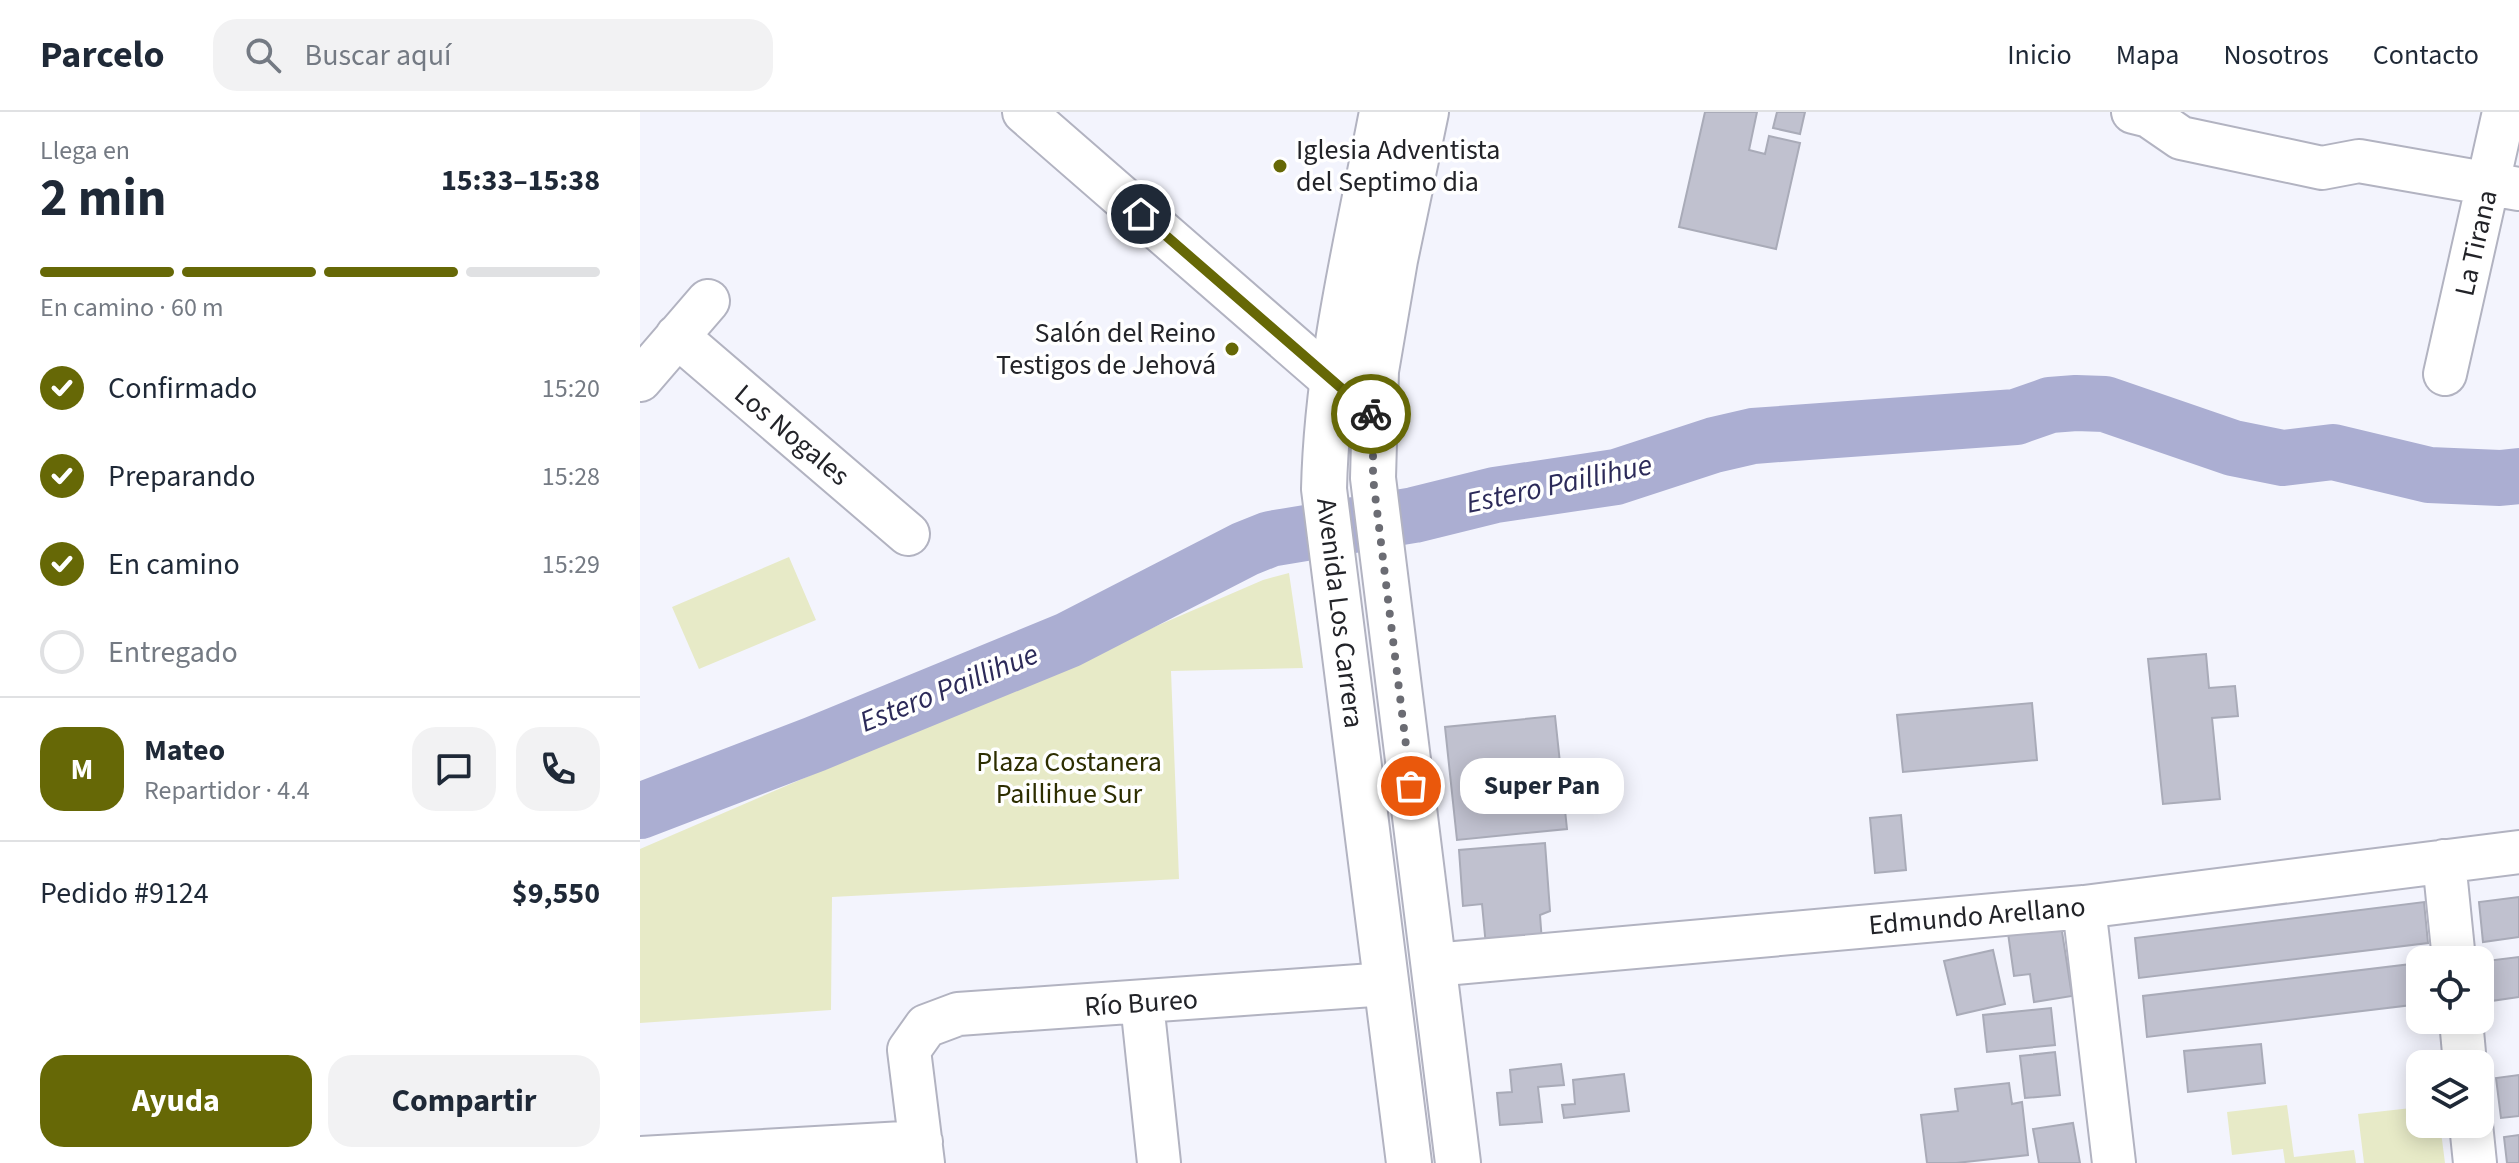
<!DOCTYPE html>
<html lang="es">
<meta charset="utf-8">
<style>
:root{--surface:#fff;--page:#f2f2f3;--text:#1f2937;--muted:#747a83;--line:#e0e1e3;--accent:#666806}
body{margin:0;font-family:"Source Sans 3",sans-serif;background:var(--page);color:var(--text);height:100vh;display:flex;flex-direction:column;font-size:30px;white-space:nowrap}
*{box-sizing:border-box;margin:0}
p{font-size:26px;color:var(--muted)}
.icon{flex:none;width:44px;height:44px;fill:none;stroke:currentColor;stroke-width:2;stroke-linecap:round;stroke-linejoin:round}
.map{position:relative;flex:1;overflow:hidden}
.sheet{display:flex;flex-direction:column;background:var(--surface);width:640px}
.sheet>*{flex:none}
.buttons{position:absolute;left:1766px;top:834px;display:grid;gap:16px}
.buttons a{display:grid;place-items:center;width:88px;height:88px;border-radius:16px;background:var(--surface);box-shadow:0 4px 20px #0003;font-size:40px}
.pin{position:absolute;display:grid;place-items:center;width:68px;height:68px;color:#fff;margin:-34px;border:4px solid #fff;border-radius:50%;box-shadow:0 2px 8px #0007}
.courier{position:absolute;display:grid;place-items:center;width:80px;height:80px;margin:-40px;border:6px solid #666806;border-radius:50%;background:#fff;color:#222;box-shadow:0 2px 10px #0007}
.bubble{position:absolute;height:56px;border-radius:24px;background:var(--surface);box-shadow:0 4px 20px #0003;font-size:26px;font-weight:700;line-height:56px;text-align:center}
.overview em{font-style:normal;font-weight:700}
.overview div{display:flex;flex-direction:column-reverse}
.overview{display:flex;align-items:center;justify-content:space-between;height:136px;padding:0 40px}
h1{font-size:52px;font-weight:700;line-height:60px}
.bar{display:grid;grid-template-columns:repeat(4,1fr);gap:12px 8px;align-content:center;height:96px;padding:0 40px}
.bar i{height:10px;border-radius:6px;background:var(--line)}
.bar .on{background:var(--accent)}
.bar p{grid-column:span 4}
.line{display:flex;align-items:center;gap:20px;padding:0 40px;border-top:2px solid var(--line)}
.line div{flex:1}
.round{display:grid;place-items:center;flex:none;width:84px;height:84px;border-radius:24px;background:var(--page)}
ol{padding:0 40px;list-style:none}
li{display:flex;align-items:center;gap:24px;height:88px}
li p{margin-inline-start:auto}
li .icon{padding:8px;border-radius:50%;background:var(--accent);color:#fff;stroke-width:4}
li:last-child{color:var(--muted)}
li i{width:44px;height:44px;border:4px solid var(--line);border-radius:50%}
.cta{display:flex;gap:16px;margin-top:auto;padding:16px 40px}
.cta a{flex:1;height:92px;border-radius:24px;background:var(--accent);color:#fff;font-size:32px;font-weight:700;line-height:92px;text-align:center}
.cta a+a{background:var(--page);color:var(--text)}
header{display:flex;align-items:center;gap:48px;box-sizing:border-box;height:112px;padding:0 40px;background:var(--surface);border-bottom:2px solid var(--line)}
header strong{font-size:38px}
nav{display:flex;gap:44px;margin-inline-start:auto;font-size:28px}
.search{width:560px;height:72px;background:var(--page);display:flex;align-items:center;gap:20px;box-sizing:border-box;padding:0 28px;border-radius:24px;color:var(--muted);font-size:30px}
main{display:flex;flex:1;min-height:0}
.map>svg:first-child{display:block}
.green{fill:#e7eac7}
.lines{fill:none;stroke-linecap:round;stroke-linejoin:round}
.river{stroke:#abaed2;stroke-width:56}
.building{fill:#c0c1cf;stroke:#a9abb8;stroke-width:2}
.minor-casing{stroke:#b2b3c1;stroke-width:46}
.major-casing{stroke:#b2b3c1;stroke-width:48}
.minor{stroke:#fff;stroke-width:42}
.major{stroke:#fff;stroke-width:44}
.done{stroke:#6b6c73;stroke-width:8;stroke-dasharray:0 14.4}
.route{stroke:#666806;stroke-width:10}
.poi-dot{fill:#666806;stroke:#fff;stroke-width:3}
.labels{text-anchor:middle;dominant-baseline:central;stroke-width:7;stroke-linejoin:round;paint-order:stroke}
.poi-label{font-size:28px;fill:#222328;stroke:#fff;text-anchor:start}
.street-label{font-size:28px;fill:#222328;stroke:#fff}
.park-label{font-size:28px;fill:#2d2e00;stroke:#fff}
.water-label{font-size:30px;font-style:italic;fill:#2c2a59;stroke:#fff}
</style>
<header>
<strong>Parcelo</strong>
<div class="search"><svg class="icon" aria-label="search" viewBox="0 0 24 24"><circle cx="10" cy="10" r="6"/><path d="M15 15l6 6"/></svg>Buscar aquí</div>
<nav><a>Inicio</a><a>Mapa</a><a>Nosotros</a><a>Contacto</a></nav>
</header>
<main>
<section class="sheet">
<div class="overview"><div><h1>2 min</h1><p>Llega en</p></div><em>15:33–15:38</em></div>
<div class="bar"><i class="on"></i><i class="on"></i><i class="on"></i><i></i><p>En camino · 60 m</p></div>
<ol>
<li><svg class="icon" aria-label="check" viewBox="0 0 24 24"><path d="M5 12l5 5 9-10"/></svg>Confirmado<p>15:20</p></li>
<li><svg class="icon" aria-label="check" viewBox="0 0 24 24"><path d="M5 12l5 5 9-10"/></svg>Preparando<p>15:28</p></li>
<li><svg class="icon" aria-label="check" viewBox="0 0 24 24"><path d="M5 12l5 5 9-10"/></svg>En camino<p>15:29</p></li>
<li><i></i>Entregado</li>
</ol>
<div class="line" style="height:144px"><b class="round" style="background:var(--accent);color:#fff">M</b><div><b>Mateo</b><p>Repartidor · 4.4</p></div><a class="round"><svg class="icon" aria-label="chat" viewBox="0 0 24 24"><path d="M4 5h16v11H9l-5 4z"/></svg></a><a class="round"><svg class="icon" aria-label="phone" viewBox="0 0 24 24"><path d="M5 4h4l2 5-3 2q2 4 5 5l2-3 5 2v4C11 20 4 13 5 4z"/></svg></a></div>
<div class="line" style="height:104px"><div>Pedido #9124</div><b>$9,550</b></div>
<div class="cta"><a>Ayuda</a><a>Compartir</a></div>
</section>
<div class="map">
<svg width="1879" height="1051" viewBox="0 0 1879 1051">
<rect width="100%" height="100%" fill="#f3f4fd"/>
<!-- green -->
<path class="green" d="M 149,445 L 176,508 L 59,557 L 32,495 Z
M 649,461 L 663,556 L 531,559 L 539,767 L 192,785 L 191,898 L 0,911 L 0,737 L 623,468 Z
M 1647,993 L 1654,1045 L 1714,1038 L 1716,1051 L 1645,1051 L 1643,1037 L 1592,1043 L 1587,1000 Z
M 1780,995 L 1780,1012 L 1800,1012 L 1805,1051 L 1724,1051 L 1718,1002 Z"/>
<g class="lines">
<!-- river -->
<path class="river" d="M 0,699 L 175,632 L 428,528 L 605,437 L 630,427 L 774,403 L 855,383 L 976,365 L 1074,333 L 1113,324 L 1376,305 L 1410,293 L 1436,291 L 1465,292 L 1593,336 L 1643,346 L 1693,340 L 1789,363 L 1860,366 L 1879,364"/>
</g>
<!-- building -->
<path class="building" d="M 1065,0 L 1117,0 L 1109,38 L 1125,42 L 1129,24 L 1160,31 L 1136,137 L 1039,115 Z
M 1137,0 L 1165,0 L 1160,22 L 1133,16 Z
M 1566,542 L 1569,576 L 1595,574 L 1598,604 L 1572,606 L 1580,687 L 1523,692 L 1508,547 Z
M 1392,591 L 1397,648 L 1263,660 L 1257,603 Z
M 915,604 L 927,717 L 817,728 L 805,615 Z
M 1261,703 L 1266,758 L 1235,761 L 1230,706 Z
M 905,731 L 910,799 L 900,803 L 902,830 L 846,834 L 842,792 L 823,794 L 819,738 Z
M 1879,785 L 1879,825 L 1843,830 L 1839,790 Z
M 1784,790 L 1788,831 L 1499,866 L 1495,826 Z
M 1421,813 L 1432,884 L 1394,890 L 1390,862 L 1374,864 L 1368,821 Z
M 1353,838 L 1365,892 L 1317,903 L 1304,849 Z
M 1879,845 L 1879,885 L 1851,889 L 1846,849 Z
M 1780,851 L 1780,892 L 1507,925 L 1503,884 Z
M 1411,896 L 1415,933 L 1347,940 L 1343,903 Z
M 1621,932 L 1625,971 L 1548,980 L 1544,939 Z
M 1415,940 L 1420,983 L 1385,986 L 1380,944 Z
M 921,952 L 924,973 L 898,975 L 902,1010 L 860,1013 L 857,981 L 872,980 L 870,958 Z
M 984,962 L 989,999 L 924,1006 L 922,993 L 935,992 L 933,968 Z
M 1879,963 L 1879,1004 L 1861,1006 L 1856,966 Z
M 1369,971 L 1372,992 L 1382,990 L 1388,1043 L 1316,1051 L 1287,1051 L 1281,1003 L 1318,999 L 1315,977 Z
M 1433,1011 L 1440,1051 L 1399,1051 L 1393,1017 Z
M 1879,1023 L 1879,1051 L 1867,1051 L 1864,1025 Z"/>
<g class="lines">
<!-- minor casing -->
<g class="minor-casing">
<path id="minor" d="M 384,0 L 733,304
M 1493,0 L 1509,4 L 1541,26 L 1682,56 L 1719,49 L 1879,77
M 37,224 L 268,422
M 1805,262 L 1864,0
M 0,268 L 68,189
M 1804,749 L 1814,848
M 1444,795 L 1474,1051
M 793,853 L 1444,795 L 1879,740
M 502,891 L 519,1051
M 1821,908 L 1825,952
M 1831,1012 L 1835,1051
M 0,1046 L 281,1030
M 283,1051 L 269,938 L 286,914 L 318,902 L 747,872"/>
</g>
<!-- major casing -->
<g class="major-casing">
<path id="major" d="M 742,0 C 718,125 687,249 684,377 L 769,1051
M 786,0 L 755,148 L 736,259 L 733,366 L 818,1051"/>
</g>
<!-- minor -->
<use href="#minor" class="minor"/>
<!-- major -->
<use href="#major" class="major"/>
</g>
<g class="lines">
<!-- done -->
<path class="done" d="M 731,302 L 733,304 L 733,366 L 771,674"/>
<!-- route -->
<path class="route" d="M 501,102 L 731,302"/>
</g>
<!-- markers -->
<g class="poi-dot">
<circle cx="640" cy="54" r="8"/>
<circle cx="592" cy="237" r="8"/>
</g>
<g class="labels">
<!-- poi labels -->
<g class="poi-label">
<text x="656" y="38">Iglesia Adventista<tspan x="656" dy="32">del Septimo dia</tspan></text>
<text x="576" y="221" text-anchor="end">Salón del Reino<tspan x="576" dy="32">Testigos de Jehová</tspan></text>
</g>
<!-- street labels -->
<g class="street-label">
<text transform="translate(1836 131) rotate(-77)">La Tirana</text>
<text transform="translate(152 323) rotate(40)">Los Nogales</text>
<text transform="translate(700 501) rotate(83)">Avenida Los Carrera</text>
<text transform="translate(1337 804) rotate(-5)">Edmundo Arellano</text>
<text transform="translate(501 891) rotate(-4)">Río Bureo</text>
</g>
<!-- park labels -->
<g class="park-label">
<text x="429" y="650">Plaza Costanera<tspan x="429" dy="32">Paillihue Sur</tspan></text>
</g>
<!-- water labels -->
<g class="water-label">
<text transform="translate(919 372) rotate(-12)">Estero Paillihue</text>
<text transform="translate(309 576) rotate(-22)">Estero Paillihue</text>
</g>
</g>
</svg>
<div class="buttons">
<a><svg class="icon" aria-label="locate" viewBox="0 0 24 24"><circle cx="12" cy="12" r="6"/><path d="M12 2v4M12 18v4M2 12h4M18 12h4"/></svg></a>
<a><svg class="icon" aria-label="layers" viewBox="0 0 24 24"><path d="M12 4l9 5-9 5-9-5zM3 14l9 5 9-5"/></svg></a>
</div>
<div class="pin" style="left:771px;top:674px;background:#ea580c"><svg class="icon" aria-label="bag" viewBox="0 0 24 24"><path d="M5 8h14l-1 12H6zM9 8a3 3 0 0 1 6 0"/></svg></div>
<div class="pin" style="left:501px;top:102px;background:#1f2937"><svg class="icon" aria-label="home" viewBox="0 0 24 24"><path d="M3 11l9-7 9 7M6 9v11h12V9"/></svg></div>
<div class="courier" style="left:731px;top:302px"><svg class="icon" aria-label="bike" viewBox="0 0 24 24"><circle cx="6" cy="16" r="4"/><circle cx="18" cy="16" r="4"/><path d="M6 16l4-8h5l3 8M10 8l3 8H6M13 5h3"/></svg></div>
<div class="bubble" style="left:820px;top:646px;width:164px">Super Pan</div>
</div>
</main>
